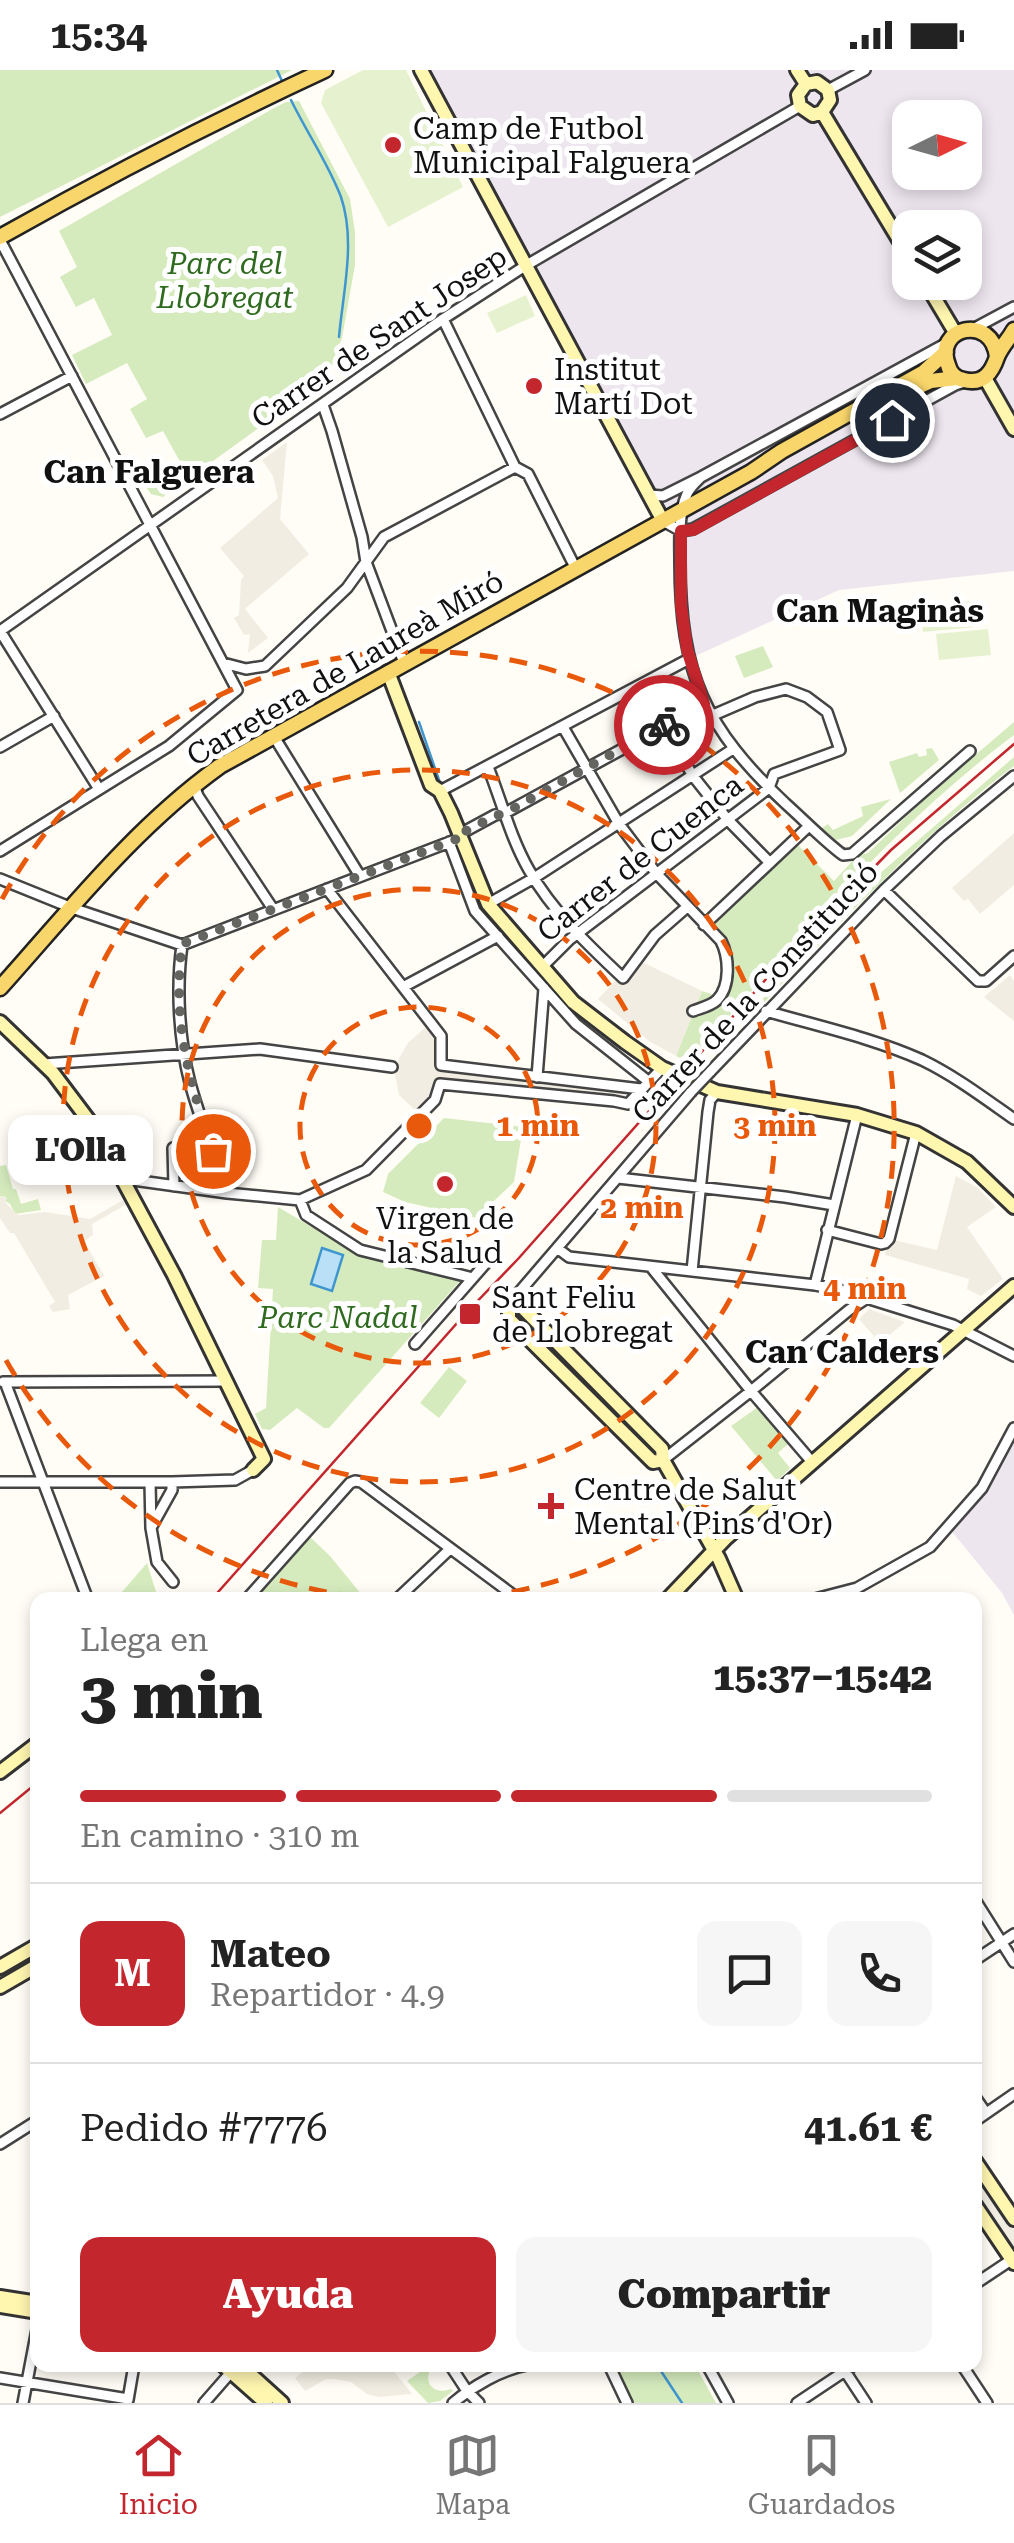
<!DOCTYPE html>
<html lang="es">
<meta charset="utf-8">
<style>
:root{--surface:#fff;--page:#f6f6f6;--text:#222;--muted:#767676;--line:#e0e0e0;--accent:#c4262e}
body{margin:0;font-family:"Roboto Serif",serif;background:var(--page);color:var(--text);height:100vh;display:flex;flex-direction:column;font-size:38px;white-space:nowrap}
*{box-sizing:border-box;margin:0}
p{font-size:32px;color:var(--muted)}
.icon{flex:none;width:55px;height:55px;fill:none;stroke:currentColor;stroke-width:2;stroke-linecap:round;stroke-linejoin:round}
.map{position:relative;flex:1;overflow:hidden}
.details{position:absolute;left:30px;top:1522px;width:952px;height:780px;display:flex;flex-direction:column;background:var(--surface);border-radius:20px;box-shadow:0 5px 15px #0003}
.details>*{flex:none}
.needle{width:65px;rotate:85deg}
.tools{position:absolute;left:892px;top:30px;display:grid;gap:20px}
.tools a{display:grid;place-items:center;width:90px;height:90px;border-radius:20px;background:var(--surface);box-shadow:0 5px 15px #0003;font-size:50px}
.pin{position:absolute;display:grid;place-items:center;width:85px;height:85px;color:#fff;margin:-42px;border:5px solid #fff;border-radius:50%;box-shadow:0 2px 10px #0007}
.courier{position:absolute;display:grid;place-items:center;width:100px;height:100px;margin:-50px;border:8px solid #c4262e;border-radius:50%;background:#fff;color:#222;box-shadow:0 2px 12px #0007}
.bubble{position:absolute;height:70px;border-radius:20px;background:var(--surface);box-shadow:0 5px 15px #0003;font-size:32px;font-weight:800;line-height:70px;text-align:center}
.overview em{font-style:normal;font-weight:800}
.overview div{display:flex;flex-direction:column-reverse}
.overview{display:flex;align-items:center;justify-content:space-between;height:170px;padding:0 50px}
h1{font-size:65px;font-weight:800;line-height:75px}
.bar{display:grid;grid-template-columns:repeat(4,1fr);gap:15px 10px;align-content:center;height:120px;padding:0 50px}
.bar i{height:12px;border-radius:8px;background:var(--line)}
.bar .on{background:var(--accent)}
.bar p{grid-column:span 4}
.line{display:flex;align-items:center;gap:25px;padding:0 50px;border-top:2px solid var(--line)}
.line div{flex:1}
.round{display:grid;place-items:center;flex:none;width:105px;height:105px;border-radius:20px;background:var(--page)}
.action{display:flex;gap:20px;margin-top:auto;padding:20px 50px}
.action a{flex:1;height:115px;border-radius:20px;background:var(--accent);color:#fff;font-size:40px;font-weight:800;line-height:115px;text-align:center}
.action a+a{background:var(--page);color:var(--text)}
.status{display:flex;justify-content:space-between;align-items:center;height:70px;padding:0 50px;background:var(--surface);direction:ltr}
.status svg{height:28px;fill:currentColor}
.tabs{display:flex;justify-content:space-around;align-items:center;height:140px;border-top:2px solid var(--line);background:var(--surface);font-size:28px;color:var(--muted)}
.tabs a{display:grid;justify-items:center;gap:5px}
.tabs .on{color:var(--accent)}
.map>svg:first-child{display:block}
.industrial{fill:#eee6ef;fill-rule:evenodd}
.green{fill:#d5ebbd}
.pitch{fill:#e6f2cf}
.plaza{fill:#f1ede2}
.water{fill:#b9e0f7;stroke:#3f96cf;stroke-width:2.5}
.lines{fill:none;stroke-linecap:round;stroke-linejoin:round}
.stream{stroke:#3f96cf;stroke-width:2.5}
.street-casing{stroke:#444;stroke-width:14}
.secondary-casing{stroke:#333;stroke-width:18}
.primary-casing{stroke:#222;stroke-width:19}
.street{stroke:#fff;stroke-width:9}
.secondary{stroke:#fff6b0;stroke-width:12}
.primary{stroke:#f9d66b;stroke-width:14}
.rail{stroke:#c4262e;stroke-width:2.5}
.street-bridge-casing{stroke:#444;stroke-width:14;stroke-linecap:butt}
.street-bridge{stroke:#fff;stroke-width:9}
.done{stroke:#646461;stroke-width:10;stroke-dasharray:0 18}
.route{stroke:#c4262e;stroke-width:12}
.ring{fill:none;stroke:#e8590c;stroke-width:5;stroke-dasharray:18 12}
.poi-dot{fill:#c4262e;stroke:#fff;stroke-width:4}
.labels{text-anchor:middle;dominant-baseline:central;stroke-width:10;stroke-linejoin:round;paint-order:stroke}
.poi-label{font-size:30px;fill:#111;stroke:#fff;text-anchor:start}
.park-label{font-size:30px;font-style:italic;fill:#2f6b1f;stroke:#fff}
.street-label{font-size:30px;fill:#111;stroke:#fff}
.neighbourhood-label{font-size:32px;font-weight:bold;fill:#111;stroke:#fff}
.centre{fill:#e8590c;stroke:#fff;stroke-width:5}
.ring-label{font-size:30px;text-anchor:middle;font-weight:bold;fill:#e8590c;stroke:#fff;stroke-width:10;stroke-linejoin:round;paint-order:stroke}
</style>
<div class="status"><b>15:34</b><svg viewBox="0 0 49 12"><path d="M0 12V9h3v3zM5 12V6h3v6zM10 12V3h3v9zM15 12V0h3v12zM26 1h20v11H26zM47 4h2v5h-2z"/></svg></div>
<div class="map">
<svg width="1014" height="2333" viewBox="0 0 1014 2333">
<rect width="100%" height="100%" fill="#fffdf5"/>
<!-- industrial -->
<path class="industrial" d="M 419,0 L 1014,0 L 1014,501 L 839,520 L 689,589 L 681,461 L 663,451 ZM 910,48 L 965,48 L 965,102 L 910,102 ZM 910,158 L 965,158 L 965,212 L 910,212 Z
M 1014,1351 L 1014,1545 L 1002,1523 L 949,1458 L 981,1415 Z"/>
<!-- green -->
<path class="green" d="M 0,0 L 292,0 L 0,147 Z
M 299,31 L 350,129 L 355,162 L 355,195 L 342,268 L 328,308 L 163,427 L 151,424 L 146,417 L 183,397 L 163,361 L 146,368 L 130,339 L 147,329 L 127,293 L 86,314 L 72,285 L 112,265 L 94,228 L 76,237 L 60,207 L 77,197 L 59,161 L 274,38 L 286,32 Z
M 763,576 L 773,597 L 744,608 L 735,586 Z
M 1014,652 L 1014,665 C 889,759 792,877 688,992 L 676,986 L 702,921 L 714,925 C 726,900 725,891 713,868 L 711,869 L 703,860 L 795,772 L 834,811 L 857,786 L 868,783 L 931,723 Z
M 932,678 L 939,690 L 900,723 L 889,692 L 917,683 L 919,687 L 927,685 L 926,679 Z
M 1014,687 L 1014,696 C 920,767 840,853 759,938 L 756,936 L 877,806 Z
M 891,729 L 852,766 L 836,770 L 822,758 L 828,754 L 833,760 L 863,746 L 861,737 Z
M 444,1048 L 523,1057 L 514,1112 L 476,1148 L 405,1132 L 383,1122 L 388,1104 Z
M 6,1095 L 13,1119 L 16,1119 L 21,1134 L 38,1129 L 41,1140 L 15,1144 L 10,1134 L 5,1131 L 6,1127 L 0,1126 L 0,1096 Z
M 278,1137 L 354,1182 L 460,1211 L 329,1358 L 324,1358 L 297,1338 L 270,1360 L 262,1359 L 255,1344 L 266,1338 L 273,1219 L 258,1218 L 262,1170 L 276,1170 Z
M 449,1297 L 467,1311 L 439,1348 L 420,1333 Z
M 758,1337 L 789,1373 L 778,1383 L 790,1398 L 777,1411 L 731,1356 Z
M 308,1465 L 330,1486 L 366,1530 L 253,1530 Z
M 147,1493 L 157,1525 L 153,1530 L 115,1530 Z
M 430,2295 L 433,2295 C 421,2311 433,2326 451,2319 L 453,2321 L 440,2331 L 428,2333 L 407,2311 Z
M 618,2295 L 695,2295 L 716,2333 L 631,2333 L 618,2307 Z"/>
<!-- pitch -->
<path class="pitch" d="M 363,0 L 406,0 L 463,117 L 388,157 L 321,33 L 325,20 Z
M 526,225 L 535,246 L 497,263 L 487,243 Z
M 973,531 L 975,557 L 923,562 L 921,537 Z
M 988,559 L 991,585 L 939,590 L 936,564 Z"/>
<!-- plaza -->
<path class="plaza" d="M 287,372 L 280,449 L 309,484 L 245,539 L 268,568 L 248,583 L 250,564 L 244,565 L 234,548 L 239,545 L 241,510 L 244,506 L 220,478 L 278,428 L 273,406 L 262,390 Z
M 1014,763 L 1014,815 L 980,844 L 968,829 L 964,831 L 952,818 Z
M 636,889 L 702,921 L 676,986 L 649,971 L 598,929 Z
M 1010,905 L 1014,911 L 1014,951 L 984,927 Z
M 428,955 L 441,973 L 439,995 L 621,1019 L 625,1025 L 619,1030 L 438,1012 L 433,1029 L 419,1044 L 399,1025 L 395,1005 L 399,988 L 408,973 Z
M 956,1106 L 978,1118 L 996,1137 L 967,1157 L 1003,1209 L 981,1226 L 967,1219 L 969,1209 L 885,1185 L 889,1169 L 937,1180 Z
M 132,1125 L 134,1130 L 92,1154 L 93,1165 L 84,1171 L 104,1206 L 68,1225 L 70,1239 L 53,1242 L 49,1236 L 55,1232 L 14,1163 L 10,1163 L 0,1148 L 0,1126 L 7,1128 L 5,1132 L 18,1145 L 45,1142 L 90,1149 Z
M 869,1239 L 905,1252 L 880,1273 L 859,1249 Z
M 520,1240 L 660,1381 L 655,1387 L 512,1248 Z
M 975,2099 L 1014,2157 L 1014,2181 L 975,2126 Z
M 312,2295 L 389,2295 L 412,2324 L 379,2327 L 367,2324 L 351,2312 L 334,2309 L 326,2309 L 305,2321 L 295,2308 Z"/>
<!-- water -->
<path class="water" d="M 322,1178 L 343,1185 L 332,1221 L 311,1214 Z"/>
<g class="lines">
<!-- stream -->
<path class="stream" d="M 277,0 L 282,11
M 291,30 C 307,63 328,93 341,127 C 356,171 343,222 339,267
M 419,652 L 439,710
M 657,2295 L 682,2333"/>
<!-- street casing -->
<g class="street-casing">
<path id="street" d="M 828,20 L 865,0
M 0,170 L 237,620 L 169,676 L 0,781
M 443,249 L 515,397 L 528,404 L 576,499
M 973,259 L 1014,237
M 323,335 L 332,361 L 362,467 L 366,492 L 404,593
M 0,344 L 72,306
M 701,407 C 696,412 690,417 687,424 C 678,443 680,471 680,492 C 680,604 705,658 786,734 C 805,751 823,770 843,785 L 852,784 L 970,681
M 649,425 L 663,426 L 701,407 L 947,273
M 663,451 L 681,461 L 693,459 L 955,315 L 965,312
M 0,561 L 443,249 L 525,196 L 800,36
M 0,561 L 99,719
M 223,593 L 246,599 L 265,596 L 347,518 L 384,467 L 515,397
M 640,615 L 693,706 L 728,750 L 770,793
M 563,657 L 619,754 L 656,803 L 721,871 C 729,887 731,916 717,930 C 711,936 701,938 693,941
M 273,665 L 360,806
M 0,677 L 54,646
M 488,697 C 501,730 511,769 529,800 C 552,841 589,876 623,908 L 655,865 L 687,837
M 194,715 L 198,726 L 273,839
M 440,721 L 689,589
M 460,764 L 495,745 L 505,743 L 705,634
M 449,772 L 475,841 L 576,954 L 648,1011
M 0,809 L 72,838 L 182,875 C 176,919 179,970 190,1013 C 200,1050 215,1087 227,1123
M 327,819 L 441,966 L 441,995 L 641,1019
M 884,820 L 978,911 L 986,911 L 1014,886
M 488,834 L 534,808 L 733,679
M 704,855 L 809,756
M 182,875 L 455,770
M 542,897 L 569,870 L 769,718 L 774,704 L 840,680 L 827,642 L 807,627 L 786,619 L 755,627 L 711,646
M 403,917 L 498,866
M 766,941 C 818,956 873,968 922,990 C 955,1006 984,1028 1014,1049
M 44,994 L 260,979 L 392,997
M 710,1002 L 884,820 L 941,766 L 1014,706
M 537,1007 L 544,918
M 173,1078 L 174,1116
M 121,1101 L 133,1110 L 227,1123 L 300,1130 L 366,1100 L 435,1030 L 440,1014 L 614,1031 L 628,1034 L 662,998
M 618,1108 L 785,1127 L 834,1135
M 300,1130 L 306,1145 L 360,1180 L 473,1208
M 827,1160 L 881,1174 L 885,1173
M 885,1173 L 889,1169 L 916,1063
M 557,1178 L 569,1187 L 815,1215 L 844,1221 L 953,1255 L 1014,1286
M 651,1197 L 751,1321 L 812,1392
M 692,1201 L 708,1042 L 710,1030 L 717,1022
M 815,1215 L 857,1045
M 509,1234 L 691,1022
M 415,1274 L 493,1185
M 3,1312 L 227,1311
M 5,1312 L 88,1530
M 663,1390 L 751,1321 L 849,1240 L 867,1228
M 0,1412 L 172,1412 L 235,1410 L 253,1400
M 150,1412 L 151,1458 L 157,1492 L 173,1512
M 152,1456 L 172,1420 L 172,1412
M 246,1530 L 350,1413 L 355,1411 L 361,1412 L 520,1530
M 396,1530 L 450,1479
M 811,1530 L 857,1518 L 930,1477 L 982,1418 L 1014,1358
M 975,1830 L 1014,1892
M 975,1890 L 1014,1864
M 975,2027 L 986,2043
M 975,2051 L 1014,2024
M 0,2074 L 38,2050
M 975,2214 L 1014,2188
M 450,2295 L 467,2321 L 479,2333
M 609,2295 L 627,2333
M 707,2295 L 728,2333
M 841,2295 L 866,2333
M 962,2295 L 987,2333
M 0,2308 L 128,2329
M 128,2330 L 134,2295
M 23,2333 L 38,2254
M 204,2333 L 232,2301
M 453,2333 C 473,2316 501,2300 527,2295
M 797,2333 L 854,2295"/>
</g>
<!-- secondary casing -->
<g class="secondary-casing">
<path id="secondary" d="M 421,0 L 663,451
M 797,0 L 806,14
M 806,14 L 798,25 L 800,36 L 813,45 L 822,42
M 806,14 L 817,12 L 828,20 L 830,30 L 822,42
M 822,42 L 910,188
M 925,212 L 956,264
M 985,308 L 1014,359
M 388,602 L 431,715 L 440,721 L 451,743 L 488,834 L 573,932 L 625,972 L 662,998 L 717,1022 L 857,1045 L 916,1063 L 967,1092 L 1014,1137
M 0,952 L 53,1003 L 96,1060 L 174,1205 L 264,1389 L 253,1400
M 663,1390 L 653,1392 L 509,1249 L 509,1234 L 520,1235 L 662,1379 L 663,1390 L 719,1489 L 737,1530
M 667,1530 L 725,1469 L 1014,1216
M 0,1702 L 38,1673
M 0,1897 L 38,1875
M 0,1917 L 38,1895
M 975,2091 L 1014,2149
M 975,2135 L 1014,2193
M 0,2227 L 38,2233
M 0,2236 L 38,2242
M 223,2295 L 266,2333
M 240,2295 L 282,2333"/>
</g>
<!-- primary casing -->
<g class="primary-casing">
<path id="primary" d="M 0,167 C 106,107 215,51 325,0
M 997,287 C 992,243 933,257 948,295 C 950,303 956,309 964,310 C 984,315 992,302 997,287 C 1001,277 1009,269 1014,260
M 907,322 L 931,311 L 957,308
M 0,918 C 69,841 135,757 220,696 L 751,402 L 782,381 L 924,302 L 946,282"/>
</g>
<!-- street -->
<use href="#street" class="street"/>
<!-- secondary -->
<use href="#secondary" class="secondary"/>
<!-- primary -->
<use href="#primary" class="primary"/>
<!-- rail -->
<path class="rail" d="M 211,1530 L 466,1243 L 518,1189 L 783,890 L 891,780 L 1014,674
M 0,1743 L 38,1712"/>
<!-- street-bridge casing -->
<g class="street-bridge-casing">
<path id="street-bridge" d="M 691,1022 L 710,1002"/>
</g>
<!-- street-bridge -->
<use href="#street-bridge" class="street-bridge"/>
</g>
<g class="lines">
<!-- done -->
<path class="done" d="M 213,1081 C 189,1011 172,950 182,874 L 462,767 L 460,764 L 495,746 L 505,743 L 664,655"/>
<!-- route -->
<path class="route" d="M 664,655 L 704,634 L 687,579 L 681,535 L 681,461 L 693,460 L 892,350"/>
</g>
<!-- distance rings -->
<g class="ring">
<circle cx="419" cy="1056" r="119"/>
<circle cx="419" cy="1056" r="237"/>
<circle cx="419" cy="1056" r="356"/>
<path d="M386 1530A475 475 0 0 1 2 1283M2 829A475 475 0 1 1 452 1530"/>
</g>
<!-- markers -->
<g class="poi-dot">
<circle cx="393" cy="75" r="10"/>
<circle cx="534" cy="316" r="10"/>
<circle cx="445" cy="1114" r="10"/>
<rect x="458" y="1232" width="24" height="24" rx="5"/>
<path d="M546 1421h10v10h10v10h-10v10h-10v-10h-10v-10h10z"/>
</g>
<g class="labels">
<!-- poi labels -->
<g class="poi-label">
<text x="413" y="58">Camp de Futbol<tspan x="413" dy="34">Municipal Falguera</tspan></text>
<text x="554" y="299">Institut<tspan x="554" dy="34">Martí Dot</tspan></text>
<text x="445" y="1148" text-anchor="middle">Virgen de<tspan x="445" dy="34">la Salud</tspan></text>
<text x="492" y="1227">Sant Feliu<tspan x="492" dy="34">de Llobregat</tspan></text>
<text x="574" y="1419">Centre de Salut<tspan x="574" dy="34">Mental (Pins d'Or)</tspan></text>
</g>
<!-- park labels -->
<g class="park-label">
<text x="225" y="193">Parc del<tspan x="225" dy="34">Llobregat</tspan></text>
<text x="338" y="1247">Parc Nadal</text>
</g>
<!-- street labels -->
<g class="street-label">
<text transform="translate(379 267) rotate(-34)">Carrer de Sant Josep</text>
<text transform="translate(345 598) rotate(-30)">Carretera de Laureà Miró</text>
<text transform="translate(640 788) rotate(-38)">Carrer de Cuenca</text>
<text transform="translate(755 922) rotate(-47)">Carrer de la Constitució</text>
</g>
<!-- neighbourhood labels -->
<g class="neighbourhood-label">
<text x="149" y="402">Can Falguera</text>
<text x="880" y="541">Can Maginàs</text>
<text x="842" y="1282">Can Calders</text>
</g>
</g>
<circle cx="419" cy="1056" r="15" class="centre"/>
<g class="ring-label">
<text x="538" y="1066">1 min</text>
<text x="775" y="1066">3 min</text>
<text x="642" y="1148">2 min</text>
<text x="865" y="1229">4 min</text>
</g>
</svg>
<div class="tools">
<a><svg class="needle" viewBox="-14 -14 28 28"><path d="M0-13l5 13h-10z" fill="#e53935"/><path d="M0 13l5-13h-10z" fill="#767676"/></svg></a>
<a><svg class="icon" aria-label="layers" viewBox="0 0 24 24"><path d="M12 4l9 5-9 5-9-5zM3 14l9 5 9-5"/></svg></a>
</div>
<div class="pin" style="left:213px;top:1081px;background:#ea580c"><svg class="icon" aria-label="bag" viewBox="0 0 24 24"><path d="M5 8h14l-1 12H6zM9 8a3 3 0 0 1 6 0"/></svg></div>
<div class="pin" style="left:892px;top:350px;background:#1f2937"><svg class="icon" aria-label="home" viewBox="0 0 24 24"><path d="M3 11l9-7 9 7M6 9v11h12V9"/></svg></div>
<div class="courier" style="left:664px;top:655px"><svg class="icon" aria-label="bike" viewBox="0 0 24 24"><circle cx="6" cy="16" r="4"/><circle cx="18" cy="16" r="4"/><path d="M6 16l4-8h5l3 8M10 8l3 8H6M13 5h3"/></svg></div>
<div class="bubble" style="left:8px;top:1045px;width:145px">L'Olla</div>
<section class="details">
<div class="overview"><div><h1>3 min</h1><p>Llega en</p></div><em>15:37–15:42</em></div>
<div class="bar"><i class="on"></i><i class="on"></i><i class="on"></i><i></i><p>En camino · 310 m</p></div>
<div class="line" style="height:180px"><b class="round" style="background:var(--accent);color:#fff">M</b><div><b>Mateo</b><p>Repartidor · 4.9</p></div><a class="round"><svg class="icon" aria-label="chat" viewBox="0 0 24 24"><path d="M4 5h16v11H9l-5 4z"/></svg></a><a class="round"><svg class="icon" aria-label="phone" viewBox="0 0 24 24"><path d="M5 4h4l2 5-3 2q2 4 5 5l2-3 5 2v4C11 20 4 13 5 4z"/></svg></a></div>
<div class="line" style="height:130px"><div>Pedido #7776</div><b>41.61 €</b></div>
<div class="action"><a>Ayuda</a><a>Compartir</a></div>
</section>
</div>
<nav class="tabs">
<a class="on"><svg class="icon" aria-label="home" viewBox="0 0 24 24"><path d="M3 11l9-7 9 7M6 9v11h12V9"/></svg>Inicio</a>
<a><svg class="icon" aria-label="map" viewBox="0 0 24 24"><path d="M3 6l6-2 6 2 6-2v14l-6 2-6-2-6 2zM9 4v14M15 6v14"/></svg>Mapa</a>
<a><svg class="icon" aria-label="saved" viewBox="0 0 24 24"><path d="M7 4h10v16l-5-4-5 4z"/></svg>Guardados</a>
</nav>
